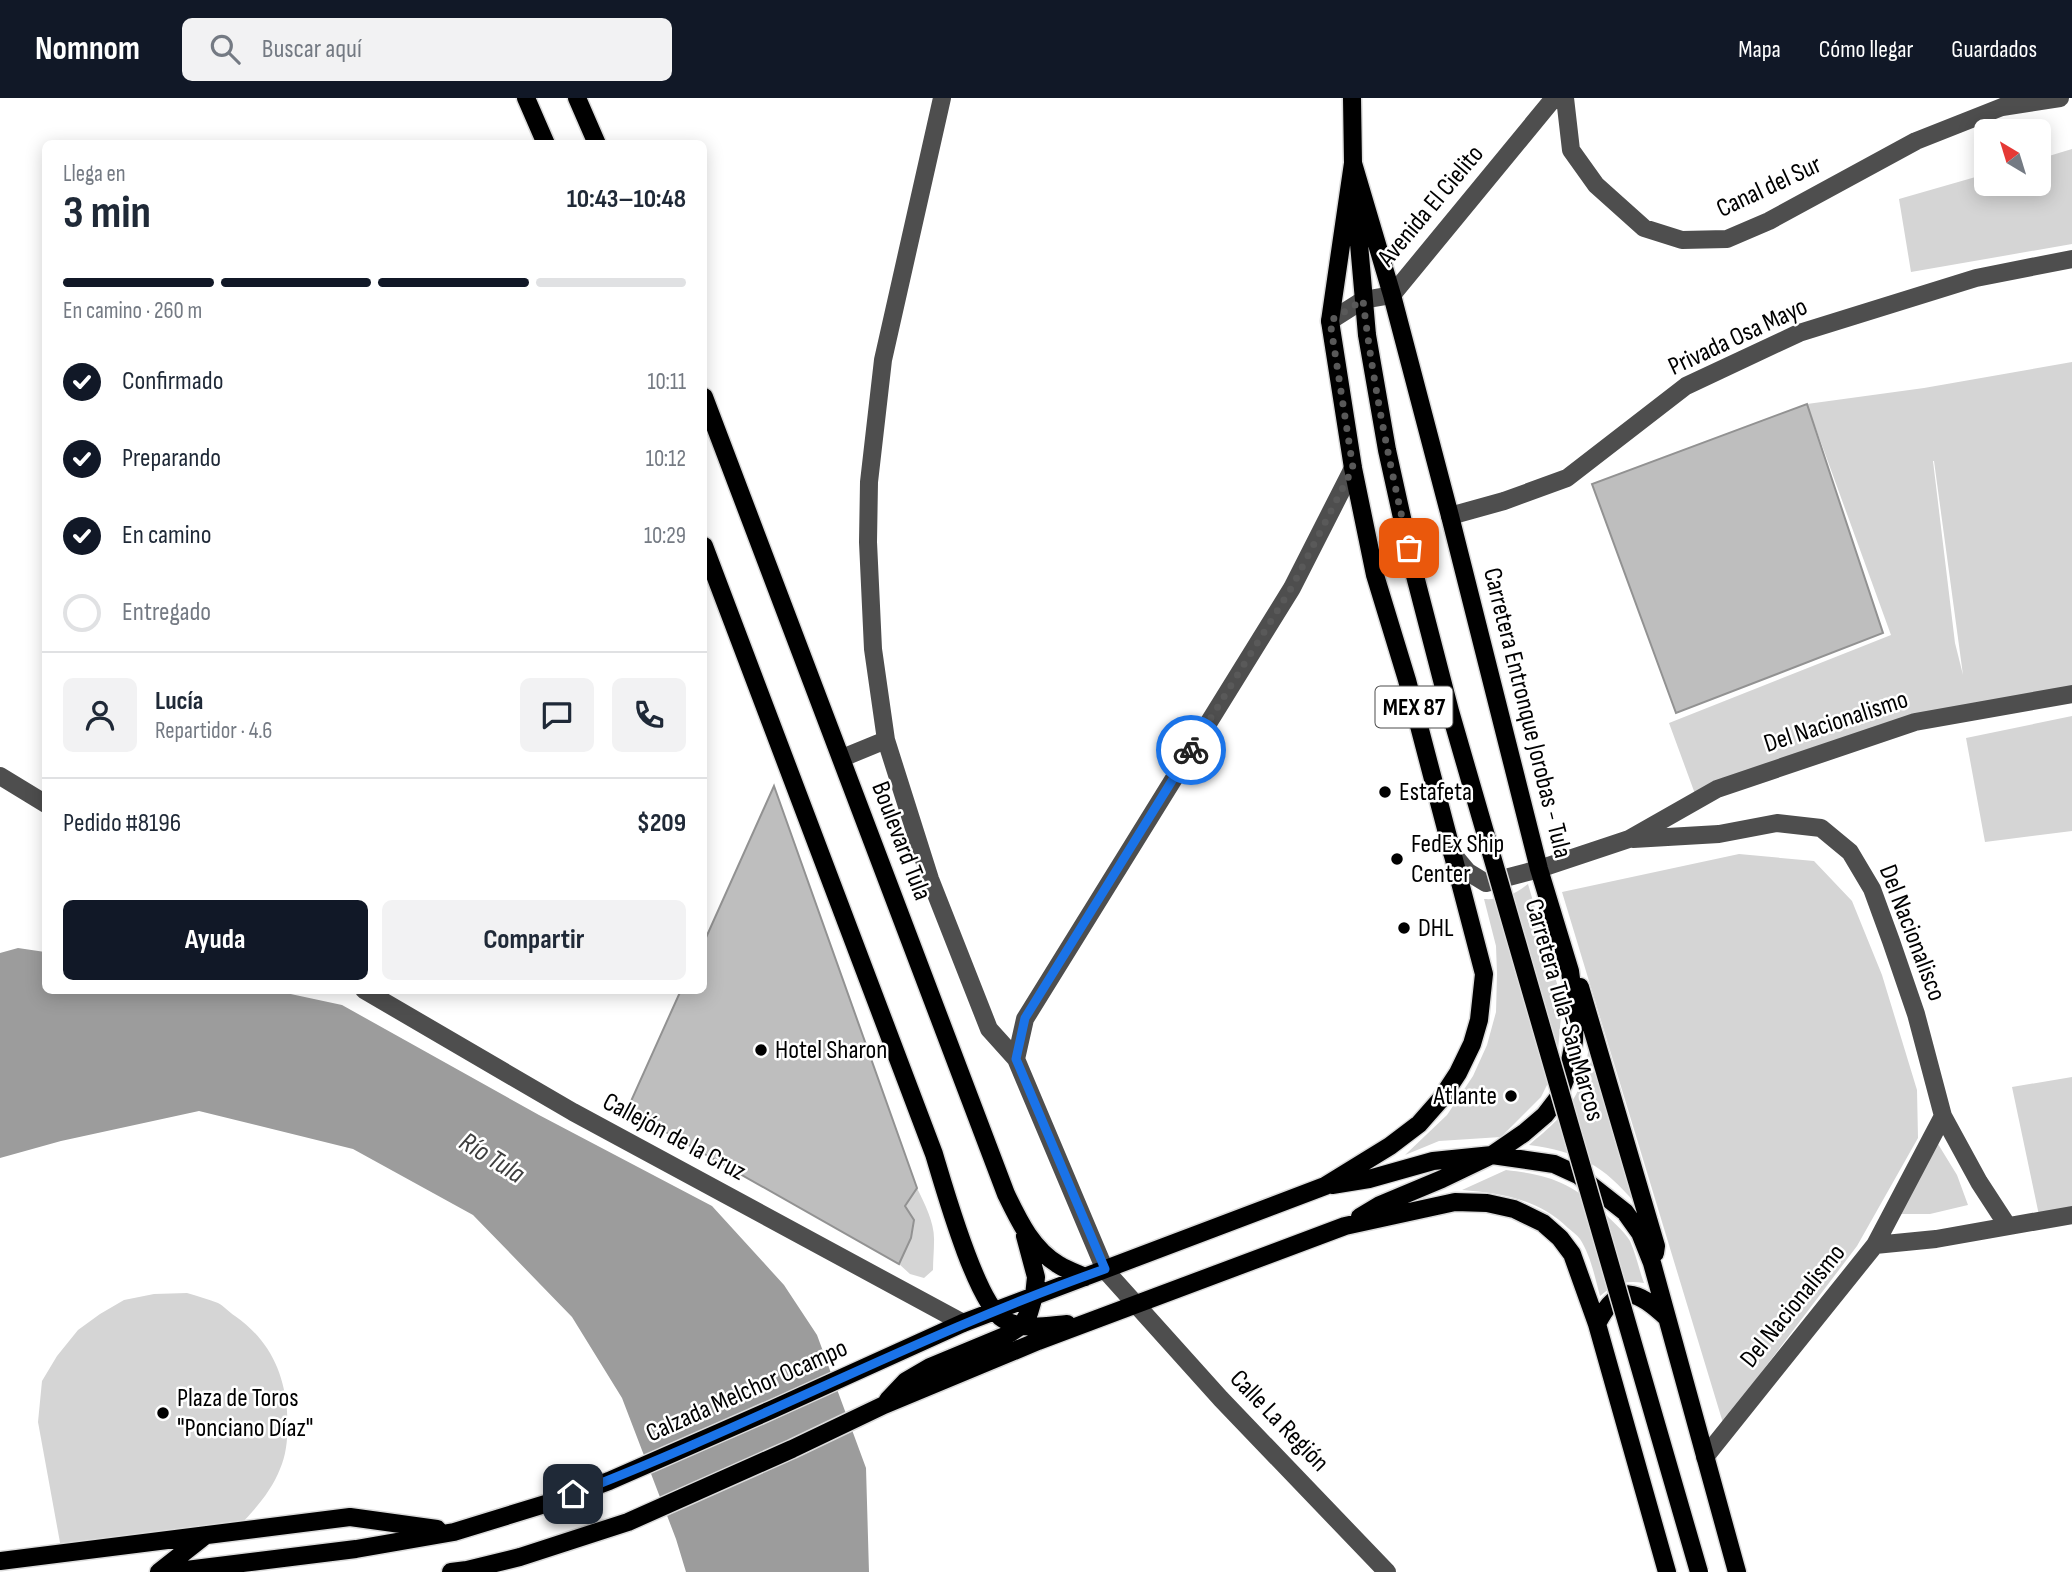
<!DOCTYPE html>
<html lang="es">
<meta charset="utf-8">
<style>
:root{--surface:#fff;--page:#f2f2f3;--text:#1f2937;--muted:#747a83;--line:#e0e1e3;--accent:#111827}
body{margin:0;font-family:"Sofia Sans Condensed",sans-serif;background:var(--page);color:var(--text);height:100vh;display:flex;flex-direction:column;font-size:26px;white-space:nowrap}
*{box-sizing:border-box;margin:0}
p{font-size:23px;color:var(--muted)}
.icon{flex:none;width:38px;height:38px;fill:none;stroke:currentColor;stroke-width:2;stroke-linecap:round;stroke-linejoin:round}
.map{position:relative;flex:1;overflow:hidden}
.details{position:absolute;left:42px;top:42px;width:665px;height:854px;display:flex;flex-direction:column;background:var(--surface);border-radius:10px;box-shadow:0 4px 18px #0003}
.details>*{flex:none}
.needle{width:46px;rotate:322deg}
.fabs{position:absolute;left:1974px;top:21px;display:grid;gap:14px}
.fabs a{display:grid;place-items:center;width:77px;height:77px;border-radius:10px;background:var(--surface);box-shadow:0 4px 18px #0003;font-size:35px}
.pin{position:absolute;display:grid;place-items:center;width:60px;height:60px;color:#fff;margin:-30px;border-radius:14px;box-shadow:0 4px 10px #0006}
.courier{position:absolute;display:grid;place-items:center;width:70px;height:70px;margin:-35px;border:5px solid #1a73e8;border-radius:50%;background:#fff;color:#222;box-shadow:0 2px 9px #0007}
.head em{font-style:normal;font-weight:700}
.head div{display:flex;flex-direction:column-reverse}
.head{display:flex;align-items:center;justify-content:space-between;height:119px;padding:0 21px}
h1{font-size:46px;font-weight:700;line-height:52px}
.bar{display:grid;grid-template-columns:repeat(4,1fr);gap:10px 7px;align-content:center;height:84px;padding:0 21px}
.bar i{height:9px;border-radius:5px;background:var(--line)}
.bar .on{background:var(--accent)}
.bar p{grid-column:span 4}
.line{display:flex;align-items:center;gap:18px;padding:0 21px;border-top:2px solid var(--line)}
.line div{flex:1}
.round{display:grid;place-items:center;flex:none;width:74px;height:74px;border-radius:10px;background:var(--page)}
ol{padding:0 21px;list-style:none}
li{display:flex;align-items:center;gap:21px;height:77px}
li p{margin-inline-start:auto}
li .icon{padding:7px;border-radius:50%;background:var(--accent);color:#fff;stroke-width:4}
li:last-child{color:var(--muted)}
li i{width:38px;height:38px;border:4px solid var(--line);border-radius:50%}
.primary-button{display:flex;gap:14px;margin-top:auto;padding:14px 21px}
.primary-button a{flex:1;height:80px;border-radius:10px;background:var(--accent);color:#fff;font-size:28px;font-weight:700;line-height:80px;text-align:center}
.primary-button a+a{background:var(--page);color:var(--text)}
header{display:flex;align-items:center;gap:42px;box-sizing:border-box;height:98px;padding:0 35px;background:var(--accent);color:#fff}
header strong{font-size:33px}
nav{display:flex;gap:38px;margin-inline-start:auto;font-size:24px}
.search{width:490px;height:63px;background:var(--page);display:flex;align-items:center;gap:18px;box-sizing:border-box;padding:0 24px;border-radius:10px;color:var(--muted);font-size:26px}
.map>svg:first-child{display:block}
.green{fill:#d5d5d5;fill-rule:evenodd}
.water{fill:#9c9c9c}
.building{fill:#bebebe;stroke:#929292;stroke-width:2}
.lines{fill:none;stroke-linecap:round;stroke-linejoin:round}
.major-casing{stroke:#dbdbdb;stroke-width:21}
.minor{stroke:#4e4e4e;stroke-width:18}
.major{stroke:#000;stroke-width:18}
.major-bridge-casing{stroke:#dbdbdb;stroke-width:21;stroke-linecap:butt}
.major-bridge{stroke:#000;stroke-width:18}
.done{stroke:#595959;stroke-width:7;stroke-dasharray:0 12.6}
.route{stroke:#1a73e8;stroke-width:9}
.poi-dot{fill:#000;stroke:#fff;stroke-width:2.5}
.labels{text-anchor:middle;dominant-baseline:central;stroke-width:5;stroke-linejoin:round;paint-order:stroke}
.shield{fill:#fff;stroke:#4c4c4c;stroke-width:2}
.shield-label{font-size:24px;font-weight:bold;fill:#000}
.street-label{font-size:26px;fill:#000;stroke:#fff}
.poi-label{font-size:26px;fill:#000;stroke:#fff;text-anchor:start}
.water-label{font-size:28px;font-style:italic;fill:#3d3d3d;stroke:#fff}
</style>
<header>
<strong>Nomnom</strong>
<div class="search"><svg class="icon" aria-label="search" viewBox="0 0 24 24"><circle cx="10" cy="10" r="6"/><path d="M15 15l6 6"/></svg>Buscar aquí</div>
<nav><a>Mapa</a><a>Cómo llegar</a><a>Guardados</a></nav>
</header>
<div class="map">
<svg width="2072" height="1474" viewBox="0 0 2072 1474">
<rect width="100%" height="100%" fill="#fff"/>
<!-- green -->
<path class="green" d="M 2072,51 L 2072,146 L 1911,174 L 1899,101 L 1986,76 L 1986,86 L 2039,86 L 2039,61 Z
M 2072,264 L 2072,595 L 1915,621 L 1698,704 L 1669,625 L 1891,537 L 1807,306 L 1924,290 ZM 1933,363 L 1934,363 L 1963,577 L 1955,545 Z
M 2072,618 L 2072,733 L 1985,744 L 1966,640 Z
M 1739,756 L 1814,763 L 1852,803 L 1882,877 L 1917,992 L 1918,1040 L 1857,1148 L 1723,1325 L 1562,794 Z
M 1528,786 L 1558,889 L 1561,918 L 1558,952 L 1552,977 L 1541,999 L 1501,1039 L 1439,1043 L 1405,1057 L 1447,1017 L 1473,978 L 1487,947 L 1496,914 L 1497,876 L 1496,848 L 1484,801 C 1502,802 1514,797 1528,786 Z
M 1590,944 L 1635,1105 C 1604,1068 1578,1053 1529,1047 C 1549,1030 1570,1013 1580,988 C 1585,974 1587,959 1590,944 Z
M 2072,979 L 2072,1115 L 2040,1122 L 2012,989 Z
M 1938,1046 L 1957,1077 L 1968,1107 L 1930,1116 L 1895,1116 Z
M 1506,1072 C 1550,1077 1572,1085 1604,1115 C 1612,1123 1624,1133 1630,1143 C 1636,1156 1639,1172 1644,1185 C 1625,1182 1614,1186 1600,1198 C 1595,1180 1591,1158 1580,1141 C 1577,1137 1572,1133 1568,1130 C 1539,1101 1501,1095 1462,1092 Z
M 917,1090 C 925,1107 935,1125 934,1144 C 934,1153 933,1162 933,1172 L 924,1180 L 910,1176 L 899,1166 L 911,1140 L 905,1108 Z
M 187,1195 C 197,1198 208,1201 218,1205 C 224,1208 229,1214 235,1218 C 268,1241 284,1273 287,1313 C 288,1332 288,1353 280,1371 C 271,1394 253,1414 236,1431 L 61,1450 L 38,1324 L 42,1283 L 57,1258 L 78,1232 L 100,1216 L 124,1202 L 154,1196 Z"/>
<!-- water -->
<path class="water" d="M 18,850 L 45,854 L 46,892 L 272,892 L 342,907 L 539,1017 L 712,1108 L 784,1187 L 817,1237 L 866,1370 L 869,1474 L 686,1474 L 676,1441 L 622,1300 L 572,1219 L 473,1117 L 353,1051 L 199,1013 L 61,1043 L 0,1060 L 0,855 Z"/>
<!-- building -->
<path class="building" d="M 1807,306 L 1883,535 L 1676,615 L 1592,386 Z
M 774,688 L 917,1090 L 905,1108 L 914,1122 L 911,1140 L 899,1166 L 627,1012 L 681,892 L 704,892 L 704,844 Z"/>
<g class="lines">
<!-- major casing -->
<g class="major-casing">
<path id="major" d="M 526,0 L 546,46
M 577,0 L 597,46
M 1352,0 L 1353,65 L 1392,197 L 1450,418 L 1539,771 L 1570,873 L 1575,912 L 1574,943 L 1568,974 L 1558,1000 L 1545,1017 L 1524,1035 L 1492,1057 L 1442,1081 L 1380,1107 L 1360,1119
M 1355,100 L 1367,237
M 704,299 L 1006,1096 C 1019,1123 1032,1151 1059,1167 C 1067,1172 1076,1175 1085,1179
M 704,448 L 934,1056 C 944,1089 976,1204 1003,1221 C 1022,1233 1045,1228 1067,1226
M 1580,889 L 1656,1148 L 1655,1155
M 1332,1087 L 1369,1081 L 1433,1063 L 1492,1057 L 1554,1066 L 1578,1077 L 1625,1114 L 1640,1135 L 1652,1165 L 1737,1474
M 1597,1226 C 1619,1183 1637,1192 1667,1220
M 888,1302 L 906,1283 L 930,1269 L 1007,1237 L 1021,1228 L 1029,1215 L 1034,1198 L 1036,1179 L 1025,1138
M 0,1463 L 350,1419 L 437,1431
M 159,1474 L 206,1437
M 170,1474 L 356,1451 L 454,1434 L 555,1403 L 609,1383 L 771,1312 L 963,1225 L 1325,1088 L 1390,1048 L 1419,1026 L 1441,1001 L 1458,975 L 1472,946 L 1479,922 L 1484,876 L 1407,582 L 1375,477 L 1353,370 L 1330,223 L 1353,65
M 451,1474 L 467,1472 L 520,1459 L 628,1424 L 792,1351 L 884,1307 L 1038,1243 L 1345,1128 L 1455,1104 L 1487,1105 L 1514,1111 L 1543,1125 L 1560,1140 L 1572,1156 L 1597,1226 L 1667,1474"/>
</g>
<!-- minor -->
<path class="minor" d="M 942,0 L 883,262 L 869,384 L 868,444 L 873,551 L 886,642 L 930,781 L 989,931 L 1016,961 L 1105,1172 L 1221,1301 L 1387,1474
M 1565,0 L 1571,52 L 1596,87 L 1644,130 L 1682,142 L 1727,141 L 1769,123 L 1916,43 L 2002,9 L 2060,0
M 1330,223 L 1363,202 L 1392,197 L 1554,0
M 1450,418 L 1504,403 L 1567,380 L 1686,288 L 1799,235 L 1976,180 L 2072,161
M 842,660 L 886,642
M 0,678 L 46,706
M 1633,741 L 1719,736 L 1777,725 L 1821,730 L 1850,754 L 1872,791 L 1891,843 L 1916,916 L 1943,1018 L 1979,1084 L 2007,1127
M 1452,755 L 1468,774 L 1486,785 L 1539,771 L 1629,741 L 1717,691 L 1915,624 L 2072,596
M 364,892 L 573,1014 L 963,1225
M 1016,961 L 1025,921 L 1292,490 L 1353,370
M 1875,1147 L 1936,1141 L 2072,1117
M 1705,1359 L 1875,1147 L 1943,1018"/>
<!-- major -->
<use href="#major" class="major"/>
<!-- major-bridge casing -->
<g class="major-bridge-casing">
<path id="major-bridge" d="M 1367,237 L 1387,352 L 1414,474 L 1450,613 L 1699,1474"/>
</g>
<!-- major-bridge -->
<use href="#major-bridge" class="major-bridge"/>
</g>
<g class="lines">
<!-- done -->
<path class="done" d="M 1191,652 L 1292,489 L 1353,370 L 1330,223 L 1363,202 C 1373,286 1390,368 1409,450"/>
<!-- route -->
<path class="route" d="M 573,1396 C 753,1327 923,1235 1105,1171 L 1016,961 L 1025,920 L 1191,652"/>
</g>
<!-- markers -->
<g class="poi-dot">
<circle cx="1385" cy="694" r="7"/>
<circle cx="1397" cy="761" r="7"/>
<circle cx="1404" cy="830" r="7"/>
<circle cx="761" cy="952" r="7"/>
<circle cx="1511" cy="998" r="7"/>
<circle cx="163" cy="1315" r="7"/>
</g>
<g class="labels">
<!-- shield labels -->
<rect class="shield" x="1375.5" y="588.5" width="77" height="41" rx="5"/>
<g class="shield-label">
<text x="1414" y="609">MEX 87</text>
</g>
<!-- street labels -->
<g class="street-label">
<text transform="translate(1769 89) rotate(-25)">Canal del Sur</text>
<text transform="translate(1431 108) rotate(-50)">Avenida El Cielito</text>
<text transform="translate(1738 239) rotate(-25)">Privada Osa Mayo</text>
<text transform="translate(1527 615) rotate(76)">Carretera Entronque Jorobas - Tula</text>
<text transform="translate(1836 624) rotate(-18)">Del Nacionalismo</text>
<text transform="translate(901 743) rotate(69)">Boulevard Tula</text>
<text transform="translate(1912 835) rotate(69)">Del Nacionalisco</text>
<text transform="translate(1564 912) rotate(74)">Carretera Tula-San Marcos</text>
<text transform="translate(674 1039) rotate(28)">Callejón de la Cruz</text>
<text transform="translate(1793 1208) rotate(-51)">Del Nacionalismo</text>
<text transform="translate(747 1293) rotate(-24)">Calzada Melchor Ocampo</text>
<text transform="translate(1279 1323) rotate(46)">Calle La Región</text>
</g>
<!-- poi labels -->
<g class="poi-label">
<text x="1399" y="694">Estafeta</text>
<text x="1411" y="746">FedEx Ship<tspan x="1411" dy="30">Center</tspan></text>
<text x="1418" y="830">DHL</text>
<text x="775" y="952">Hotel Sharon</text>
<text x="1497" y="998" text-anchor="end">Atlante</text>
<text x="177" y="1300">Plaza de Toros<tspan x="177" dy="30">"Ponciano Díaz"</tspan></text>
</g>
<!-- water labels -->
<g class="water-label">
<text transform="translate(492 1060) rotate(32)">Río Tula</text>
</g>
</g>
</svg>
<div class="fabs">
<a><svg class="needle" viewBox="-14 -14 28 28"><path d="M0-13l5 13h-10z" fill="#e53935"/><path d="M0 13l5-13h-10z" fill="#747a83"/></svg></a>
</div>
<div class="pin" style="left:1409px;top:450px;background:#ea580c"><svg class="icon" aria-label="bag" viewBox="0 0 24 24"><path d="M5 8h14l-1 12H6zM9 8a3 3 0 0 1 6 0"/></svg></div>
<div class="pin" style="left:573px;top:1396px;background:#1f2937"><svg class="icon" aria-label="home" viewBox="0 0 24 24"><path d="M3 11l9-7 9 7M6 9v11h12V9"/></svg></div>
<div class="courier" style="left:1191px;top:652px"><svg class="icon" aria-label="bike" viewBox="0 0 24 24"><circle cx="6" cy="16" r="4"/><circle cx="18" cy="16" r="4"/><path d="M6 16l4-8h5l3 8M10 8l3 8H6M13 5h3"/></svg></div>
<section class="details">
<div class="head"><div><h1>3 min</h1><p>Llega en</p></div><em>10:43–10:48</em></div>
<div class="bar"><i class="on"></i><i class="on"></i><i class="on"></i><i></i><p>En camino · 260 m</p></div>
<ol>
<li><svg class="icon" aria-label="check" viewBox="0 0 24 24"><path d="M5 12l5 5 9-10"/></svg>Confirmado<p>10:11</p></li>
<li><svg class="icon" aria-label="check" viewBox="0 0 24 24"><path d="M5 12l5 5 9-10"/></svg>Preparando<p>10:12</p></li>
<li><svg class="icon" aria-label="check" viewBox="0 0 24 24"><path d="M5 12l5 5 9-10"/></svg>En camino<p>10:29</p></li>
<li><i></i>Entregado</li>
</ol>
<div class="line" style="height:126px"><a class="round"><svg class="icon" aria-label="person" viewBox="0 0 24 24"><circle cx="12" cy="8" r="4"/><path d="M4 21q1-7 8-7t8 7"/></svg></a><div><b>Lucía</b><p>Repartidor · 4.6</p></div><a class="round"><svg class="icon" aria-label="chat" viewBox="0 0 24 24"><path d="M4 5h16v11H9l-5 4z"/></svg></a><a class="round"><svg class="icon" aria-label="phone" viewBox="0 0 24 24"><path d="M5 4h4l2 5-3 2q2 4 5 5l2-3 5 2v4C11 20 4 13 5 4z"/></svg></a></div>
<div class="line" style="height:91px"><div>Pedido #8196</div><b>$209</b></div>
<div class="primary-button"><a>Ayuda</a><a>Compartir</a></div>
</section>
</div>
